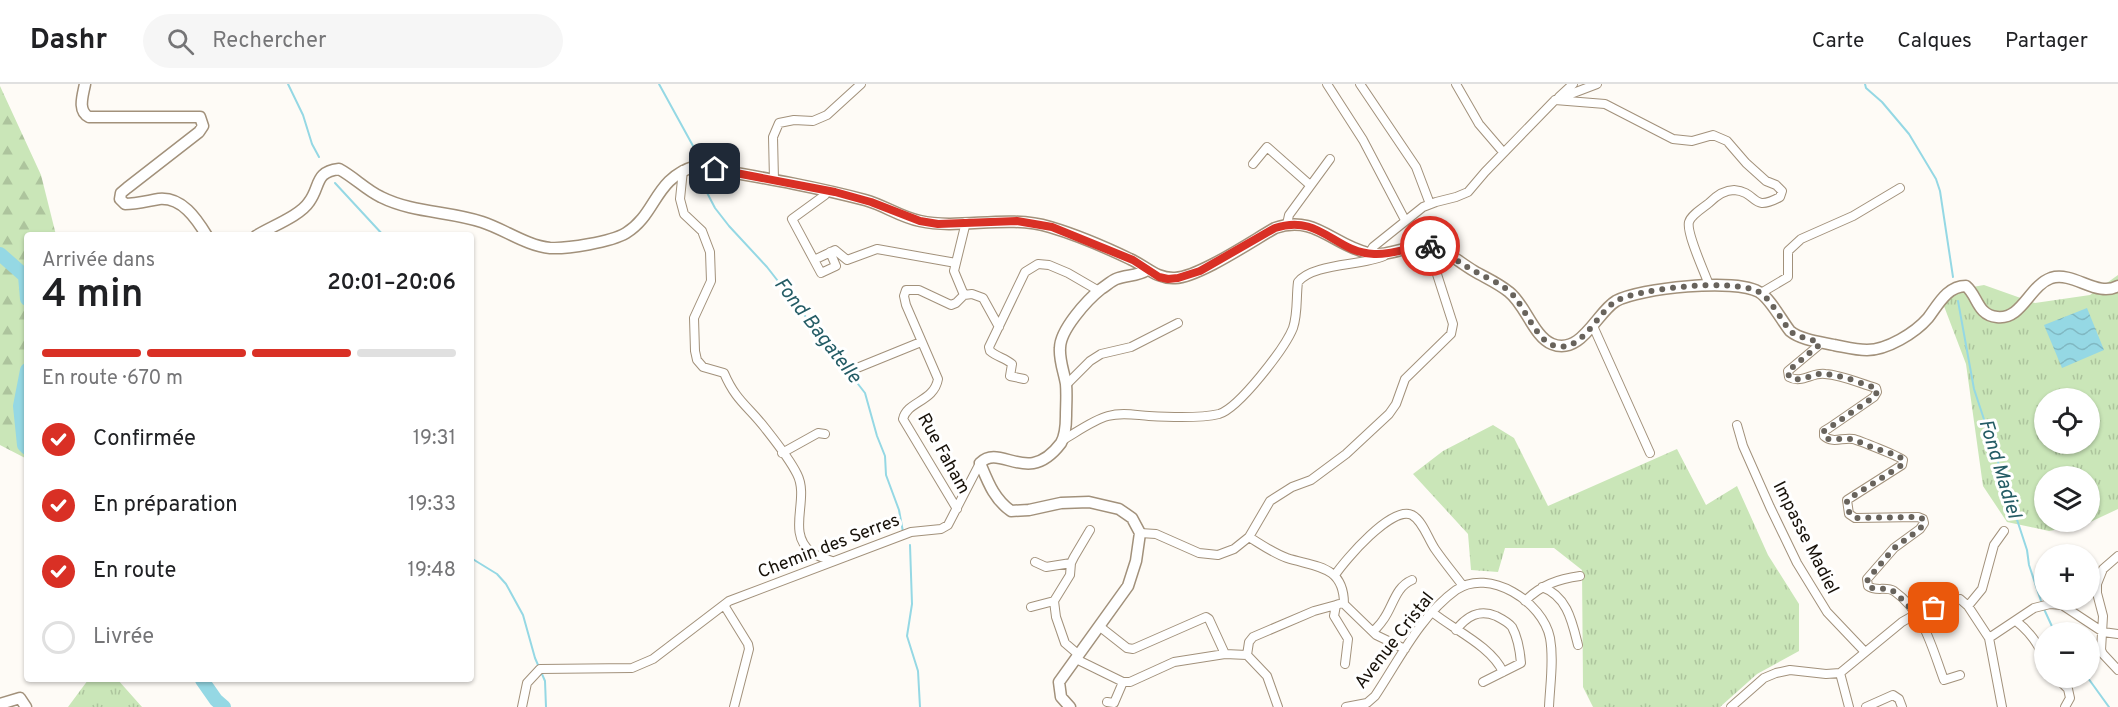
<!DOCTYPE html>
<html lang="fr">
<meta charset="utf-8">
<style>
:root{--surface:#fff;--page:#f6f6f6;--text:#202124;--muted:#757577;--line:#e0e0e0;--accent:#d93025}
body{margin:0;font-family:Overpass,sans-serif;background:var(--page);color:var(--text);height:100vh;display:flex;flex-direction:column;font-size:22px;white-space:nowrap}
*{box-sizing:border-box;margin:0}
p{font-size:20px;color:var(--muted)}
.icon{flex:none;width:33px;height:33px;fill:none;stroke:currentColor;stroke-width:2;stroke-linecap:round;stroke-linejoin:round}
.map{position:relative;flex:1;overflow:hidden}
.side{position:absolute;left:24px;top:148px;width:450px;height:450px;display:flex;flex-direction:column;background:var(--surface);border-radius:6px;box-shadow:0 2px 4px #0004}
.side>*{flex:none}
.buttons{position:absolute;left:2034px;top:304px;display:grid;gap:12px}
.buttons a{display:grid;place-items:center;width:66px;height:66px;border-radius:50%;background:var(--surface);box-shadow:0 2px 4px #0004;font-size:30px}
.pin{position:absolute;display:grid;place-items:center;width:51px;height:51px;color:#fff;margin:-26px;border-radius:12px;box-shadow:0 3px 9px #0006}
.courier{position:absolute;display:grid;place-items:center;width:60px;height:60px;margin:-30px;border:4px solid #d93025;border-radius:50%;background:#fff;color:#222;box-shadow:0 2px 8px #0007}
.overview em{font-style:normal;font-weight:600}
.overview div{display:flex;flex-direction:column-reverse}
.overview{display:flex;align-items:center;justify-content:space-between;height:102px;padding:0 18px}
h1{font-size:39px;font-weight:600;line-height:45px}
.bar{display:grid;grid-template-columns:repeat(4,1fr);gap:9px 6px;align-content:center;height:72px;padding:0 18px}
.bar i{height:8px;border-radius:4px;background:var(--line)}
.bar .on{background:var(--accent)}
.bar p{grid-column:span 4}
ol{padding:0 18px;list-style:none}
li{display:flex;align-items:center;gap:18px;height:66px}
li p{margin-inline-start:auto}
li .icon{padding:6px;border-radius:50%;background:var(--accent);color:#fff;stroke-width:4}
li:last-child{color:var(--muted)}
li i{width:33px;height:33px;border:3px solid var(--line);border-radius:50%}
header{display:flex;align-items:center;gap:36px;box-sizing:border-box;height:84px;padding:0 30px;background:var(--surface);border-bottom:2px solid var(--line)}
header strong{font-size:28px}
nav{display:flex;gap:33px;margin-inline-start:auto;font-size:21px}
.search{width:420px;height:54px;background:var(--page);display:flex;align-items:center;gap:15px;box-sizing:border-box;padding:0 21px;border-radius:33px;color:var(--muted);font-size:22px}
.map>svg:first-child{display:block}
.grass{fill:url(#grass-tufts);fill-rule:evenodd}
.forest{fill:url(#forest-firs)}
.water{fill:url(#water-waves)}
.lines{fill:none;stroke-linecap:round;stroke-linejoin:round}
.stream{stroke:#95d8e4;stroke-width:2}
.river{stroke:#95d8e4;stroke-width:14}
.street-casing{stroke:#a2917b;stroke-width:10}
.secondary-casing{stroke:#a2917b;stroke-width:13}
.street{stroke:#fff;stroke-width:8}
.secondary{stroke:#fff;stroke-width:10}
.done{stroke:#68635c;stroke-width:6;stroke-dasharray:0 10.8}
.route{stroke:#d93025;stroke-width:8}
.labels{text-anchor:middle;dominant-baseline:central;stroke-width:6;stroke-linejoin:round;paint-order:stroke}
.street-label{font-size:18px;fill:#171109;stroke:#fff}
.water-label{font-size:20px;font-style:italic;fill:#245c65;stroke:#fff}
</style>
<header>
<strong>Dashr</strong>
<div class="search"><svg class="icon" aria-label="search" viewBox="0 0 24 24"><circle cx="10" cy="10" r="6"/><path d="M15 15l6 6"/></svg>Rechercher</div>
<nav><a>Carte</a><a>Calques</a><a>Partager</a></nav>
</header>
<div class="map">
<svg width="2118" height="623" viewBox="0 0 2118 623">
<defs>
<pattern id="grass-tufts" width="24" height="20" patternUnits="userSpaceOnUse" patternTransform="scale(1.5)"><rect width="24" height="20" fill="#cae6b8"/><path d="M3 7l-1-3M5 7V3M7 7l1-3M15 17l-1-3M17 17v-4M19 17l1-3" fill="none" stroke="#adc49d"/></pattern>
<pattern id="forest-firs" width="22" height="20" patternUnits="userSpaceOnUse" patternTransform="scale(1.5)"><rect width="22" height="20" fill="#cae6b8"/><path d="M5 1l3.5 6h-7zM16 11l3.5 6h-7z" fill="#adc49d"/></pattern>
<pattern id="water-waves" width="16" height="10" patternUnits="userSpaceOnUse" patternTransform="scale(1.5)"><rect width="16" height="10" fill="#95d8e4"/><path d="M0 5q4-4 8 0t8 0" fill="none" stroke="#80b8c2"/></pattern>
</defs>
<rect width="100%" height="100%" fill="#fefbf6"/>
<!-- grass -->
<path class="grass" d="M 2118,191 L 2118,425 L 2086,440 L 2049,447 L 2007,438 L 1983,402 L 1966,280 L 1939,209 L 1984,201 L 2035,219 L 2090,211 ZM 2044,315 L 2090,315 L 2090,360 L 2044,360 ZM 2044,393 L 2090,393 L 2090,438 L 2044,438 Z
M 1493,341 L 1514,354 L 1548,422 L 1677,365 L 1706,421 L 1737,402 L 1768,471 L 1799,520 L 1799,567 L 1757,590 L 1720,623 L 1593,623 L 1583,603 L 1582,486 L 1554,464 L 1505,464 L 1498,488 L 1471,486 L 1468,450 L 1413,390 L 1443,367 Z
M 88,596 L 118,596 L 142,623 L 68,623 Z"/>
<!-- forest -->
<path class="forest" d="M 0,2 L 41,91 L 56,151 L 27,152 L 27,375 L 0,361 Z"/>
<!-- water -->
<path class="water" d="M 2087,224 L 2104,266 L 2062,284 L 2044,241 Z"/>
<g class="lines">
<!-- stream -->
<path class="stream" d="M 288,0 L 303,31 L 312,60 L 319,73
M 659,0 L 698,71
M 1865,0 L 1866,4 L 1882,18 L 1909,50 L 1936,95 L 1940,107 L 1953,193
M 335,99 L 384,152
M 703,101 L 715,124 L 729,142 L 767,183 L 865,309 L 877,352 L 885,372 L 886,391 L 899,426 L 903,448
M 1958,217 L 1974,305 L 2027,466 L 2029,481 L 2042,520
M 910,461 L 912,520 L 907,552 L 918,587 L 920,623
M 471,474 L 497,490 L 506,500 L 523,531 L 535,574 L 545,597 L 546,623
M 2044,525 L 2055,549
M 2088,594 L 2109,623"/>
<!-- river -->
<path class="river" d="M 0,170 L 25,192 L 27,215
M 27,286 L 20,322 L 24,361 L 27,364
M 202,596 L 216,616 L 224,623"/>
<!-- street casing -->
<g class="street-casing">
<path id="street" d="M 1327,0 L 1363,56 L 1405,136
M 1360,0 L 1416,83 L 1430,120
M 1456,0 L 1479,40 L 1503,68
M 1559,13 L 1573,0
M 1555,16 L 1605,20 L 1673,55 L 1692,57 L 1713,51 L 1727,57 L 1746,79 L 1766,97 L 1776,101 L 1782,107 L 1780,113 C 1750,129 1759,108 1734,106 C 1725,106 1715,113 1709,119 C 1703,124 1691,131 1689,138 C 1686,149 1705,189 1709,201
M 1253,80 L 1267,63 L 1310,101
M 683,86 L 680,115 L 684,130 L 702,147 L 710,168 L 711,197 L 694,234 L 695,267 L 697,276 L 703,283 L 724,289 C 736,317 748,322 765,344 C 776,358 789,374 797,390 C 810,415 786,448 811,468 C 817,472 826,475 832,477
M 774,96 L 773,53 L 779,39 L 794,36 L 813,37 L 827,31 L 861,0
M 827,107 L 825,111 L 792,135 L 814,176 L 835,166 L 847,176 L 877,165 L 956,179
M 1287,140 L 1289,131 L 1330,75
M 1369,170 L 1373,163 L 1423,123 L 1436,118 L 1456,113 L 1468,108 L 1485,88 L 1555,16 L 1597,0
M 814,176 L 821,189 L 836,182 L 830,168
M 1761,209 L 1788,193 L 1788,167 L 1801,155 L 1853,132 L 1900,104
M 964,211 L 972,210 L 983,214 L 999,243
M 1593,242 L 1650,369
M 1819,258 L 1818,262 L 1788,287 L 1789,293 C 1801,300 1813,288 1825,290 C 1842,291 1859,299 1876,304 L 1877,308 L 1874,313 L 1829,344 L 1824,347 L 1824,352 C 1833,360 1843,353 1853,355 C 1858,356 1901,373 1903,376 L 1902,381 L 1847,416 L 1849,430 L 1855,434 L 1918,433 L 1923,435 L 1924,439 L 1920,445 L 1894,464 L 1867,495 L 1868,502 C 1876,508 1886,502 1894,507 C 1924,528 1932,564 1944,596 L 1960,591
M 857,284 L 921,258
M 1024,295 L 1010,292 L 1012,280 C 1005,274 997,273 990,267 L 989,263 L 1025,188 L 1038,180 L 1049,181 L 1068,189 L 1099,207
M 1066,301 L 1090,277 L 1101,270 L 1131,263 L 1178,239
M 1737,341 L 1743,362 L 1770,423 L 1797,479 L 1827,528 L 1865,568
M 1063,356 C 1077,348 1093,336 1108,332 C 1122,328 1135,331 1149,332 C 1166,333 1202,334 1219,330 C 1239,324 1285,264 1293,244 C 1298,229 1296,213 1298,198 C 1313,179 1362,182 1384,172
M 782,369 L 818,349 L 825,350
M 957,425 L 903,335 C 907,317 934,318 938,295 L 906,221 L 904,212 L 906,206 L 919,206 L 951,221 L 956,219 L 964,211 L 954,187 L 966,138
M 1140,449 L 1156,450 L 1199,469 L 1218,471 L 1234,465 L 1249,453 L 1270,417 L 1292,403 L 1311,396 L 1346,370 L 1389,330 L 1396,320 L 1405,295 L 1451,250 L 1453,240 L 1434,181 L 1440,165
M 1249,453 C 1262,461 1273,469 1287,474 C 1315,483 1344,481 1344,520
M 2118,472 L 2103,485 L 2097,500 L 2097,509 L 2103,532 L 2101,566 L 2103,570 L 2118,586
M 1035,478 L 1046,483 L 1071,479
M 1335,491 C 1345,476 1392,421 1412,431 C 1423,437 1428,455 1435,465 C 1444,478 1454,490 1463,502
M 1542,503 C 1567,512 1572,537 1578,561
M 1525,517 C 1541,501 1558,495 1580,492
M 1339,520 L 1336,521 L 1334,532 L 1348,555 L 1345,580
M 1344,520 L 1376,551 L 1405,565
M 724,521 L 748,560 L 749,565 L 734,623
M 1031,523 L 1054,517
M 1432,528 C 1454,546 1491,562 1503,588
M 2016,537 C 2029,547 2038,559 2044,574
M 1099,542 L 1127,564 L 1133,565 L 1206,533 L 1209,535 L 1225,570
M 1456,546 C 1467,532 1479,525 1496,532 C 1502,535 1508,538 1512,543 C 1518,554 1520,567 1521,579 L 1483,598
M 1373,548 C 1376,544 1380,541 1383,536 C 1393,523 1395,503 1412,496
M 1989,554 L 2034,524 L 2050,520 L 2062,521 L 2103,548 L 2118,550
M 1079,571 L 1065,559 L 1056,533 L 1054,517 L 1070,491 L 1071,479 L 1074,473 L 1090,446
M 1247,571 L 1249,558 L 1253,553 L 1314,527 L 1336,521
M 1076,575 L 1123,598 L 1130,598 L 1174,578 L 1225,570 L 1247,571 L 1267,592 L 1278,623
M 1840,589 L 1849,623
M 2057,594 L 2068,605 L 2070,614 L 2065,623
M 1107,618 L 1114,619 L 1123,598
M 522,623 L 527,599 L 540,585 L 632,584 L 653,575 L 729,517 L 911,448 L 941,445 L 948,441 L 980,379
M 1346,623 L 1367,619 L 1375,612 C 1399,576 1420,532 1456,506 C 1489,483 1543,518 1550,554 C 1554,576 1550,600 1549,623
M 1731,623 L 1764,594 L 1776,589 L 1790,586 L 1826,590 L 1840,589 L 1902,538 L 1916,530 L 1960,515 L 1968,522
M 1866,623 L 1893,611 L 1899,615 L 1902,623
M 2002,623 L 1989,554 L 1968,522 L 1982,505 L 1994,461 L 2004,447"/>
</g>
<!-- secondary casing -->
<g class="secondary-casing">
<path id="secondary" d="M 85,0 C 83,11 77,27 89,33 L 200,33 L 203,42 L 199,48 L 127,104 L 121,109 L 120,115 L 125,120 C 136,120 147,117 159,115 C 182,113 196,134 207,152
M 256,152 C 270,143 300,132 309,118 C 321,102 314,88 339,85 C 354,93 366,106 381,113 C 413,129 449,127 482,138 C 504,145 527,162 550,164 C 567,165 611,158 626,149 C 657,130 654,94 696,82 C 752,92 809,101 865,116 C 884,121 900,133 920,137 C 961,146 1006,130 1050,143 C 1077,151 1105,163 1130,175 C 1146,182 1156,195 1175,194 C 1199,193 1252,157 1275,144 C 1314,130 1333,161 1368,169 C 1392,175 1416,154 1439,165 C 1452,171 1462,180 1474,187 C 1486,194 1498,199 1509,208 C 1525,220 1534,253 1552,260 C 1581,272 1597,228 1616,217 C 1640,204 1735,194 1759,208 C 1770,214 1782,237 1790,247 C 1801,256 1820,258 1834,261 C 1845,263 1856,266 1867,266 C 1887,266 1915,249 1928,234 C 1938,221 1947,202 1966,202 C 1978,212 1977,231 1997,233 C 2022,236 2029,202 2051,194 C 2074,187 2097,214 2118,202
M 0,620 L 20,614 L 26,623
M 1070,623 L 1061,613 L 1059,598 L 1128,502 L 1136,477 L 1140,449 L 1132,434 L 1119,425 L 1089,418 L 1061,419 L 1029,426 L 1011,427 C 994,415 988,398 980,379 C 1001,358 1027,404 1061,359 C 1065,352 1066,340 1066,332 C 1066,322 1067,311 1066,300 C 1064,288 1059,276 1060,264 C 1060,246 1087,216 1101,205 C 1106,202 1111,197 1116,195 C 1126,191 1138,192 1147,186"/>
</g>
<!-- street -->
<use href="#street" class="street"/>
<!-- secondary -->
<use href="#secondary" class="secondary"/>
</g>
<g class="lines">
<!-- done -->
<path class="done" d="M 1430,162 L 1440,165 C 1451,173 1462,180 1474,187 C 1487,194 1503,200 1513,211 C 1524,223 1536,254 1552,261 C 1581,272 1597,228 1616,217 C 1640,204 1735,194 1759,208 C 1770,214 1782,237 1790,247 L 1795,251 L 1819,258 L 1818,262 L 1788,287 L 1789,293 C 1801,300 1813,288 1825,290 C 1842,291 1860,299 1876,304 L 1877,308 L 1874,313 L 1829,344 L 1824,347 L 1824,352 L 1827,355 L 1852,355 L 1874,364 L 1899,372 L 1903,376 L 1902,381 L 1847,416 C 1847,425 1848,429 1855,434 L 1918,433 L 1923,435 L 1924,439 L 1920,445 L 1894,464 L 1868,495 L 1867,498 L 1870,504 L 1889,505 L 1895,508 L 1916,530 L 1934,524"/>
<!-- route -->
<path class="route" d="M 715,85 L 835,108 L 871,118 L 920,137 L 938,140 L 1017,137 L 1052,143 L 1133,176 L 1159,193 L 1168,195 L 1178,194 L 1200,187 L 1275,144 C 1320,129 1335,169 1374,170 C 1391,171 1409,164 1424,161 L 1430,162"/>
</g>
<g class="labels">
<!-- street labels -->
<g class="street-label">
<text transform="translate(943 370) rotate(61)">Rue Faham</text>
<text transform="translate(1805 454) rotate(63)">Impasse Madiel</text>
<text transform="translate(829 463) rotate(-21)">Chemin des Serres</text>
<text transform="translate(1395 557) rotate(-52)">Avenue Cristal</text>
</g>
<!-- water labels -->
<g class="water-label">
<text transform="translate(817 247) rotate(52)">Fond Bagatelle</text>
<text transform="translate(1999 385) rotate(73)">Fond Madiel</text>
</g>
</g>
</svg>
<div class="buttons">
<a><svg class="icon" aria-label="locate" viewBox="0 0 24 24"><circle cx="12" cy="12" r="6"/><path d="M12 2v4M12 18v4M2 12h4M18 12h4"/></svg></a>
<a><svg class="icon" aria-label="layers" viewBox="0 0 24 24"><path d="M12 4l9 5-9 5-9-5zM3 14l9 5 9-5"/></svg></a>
<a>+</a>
<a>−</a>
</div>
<div class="pin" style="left:1934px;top:524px;background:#ea580c"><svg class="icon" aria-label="bag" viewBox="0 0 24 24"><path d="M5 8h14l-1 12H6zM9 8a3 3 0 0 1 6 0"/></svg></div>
<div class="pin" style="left:715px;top:85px;background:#1f2937"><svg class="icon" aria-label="home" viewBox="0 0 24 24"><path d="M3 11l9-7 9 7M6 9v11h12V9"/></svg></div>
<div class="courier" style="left:1430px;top:162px"><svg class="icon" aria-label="bike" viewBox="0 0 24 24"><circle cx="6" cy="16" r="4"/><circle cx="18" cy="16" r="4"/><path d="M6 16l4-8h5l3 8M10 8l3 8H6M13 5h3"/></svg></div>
<section class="side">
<div class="overview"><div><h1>4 min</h1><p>Arrivée dans</p></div><em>20:01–20:06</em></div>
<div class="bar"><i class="on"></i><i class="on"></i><i class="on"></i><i></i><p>En route · 670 m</p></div>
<ol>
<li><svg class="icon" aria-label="check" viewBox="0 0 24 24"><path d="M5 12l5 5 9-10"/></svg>Confirmée<p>19:31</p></li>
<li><svg class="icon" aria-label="check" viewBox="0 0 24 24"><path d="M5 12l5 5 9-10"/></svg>En préparation<p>19:33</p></li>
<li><svg class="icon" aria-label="check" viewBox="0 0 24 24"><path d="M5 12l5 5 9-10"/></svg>En route<p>19:48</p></li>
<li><i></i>Livrée</li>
</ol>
</section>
</div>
